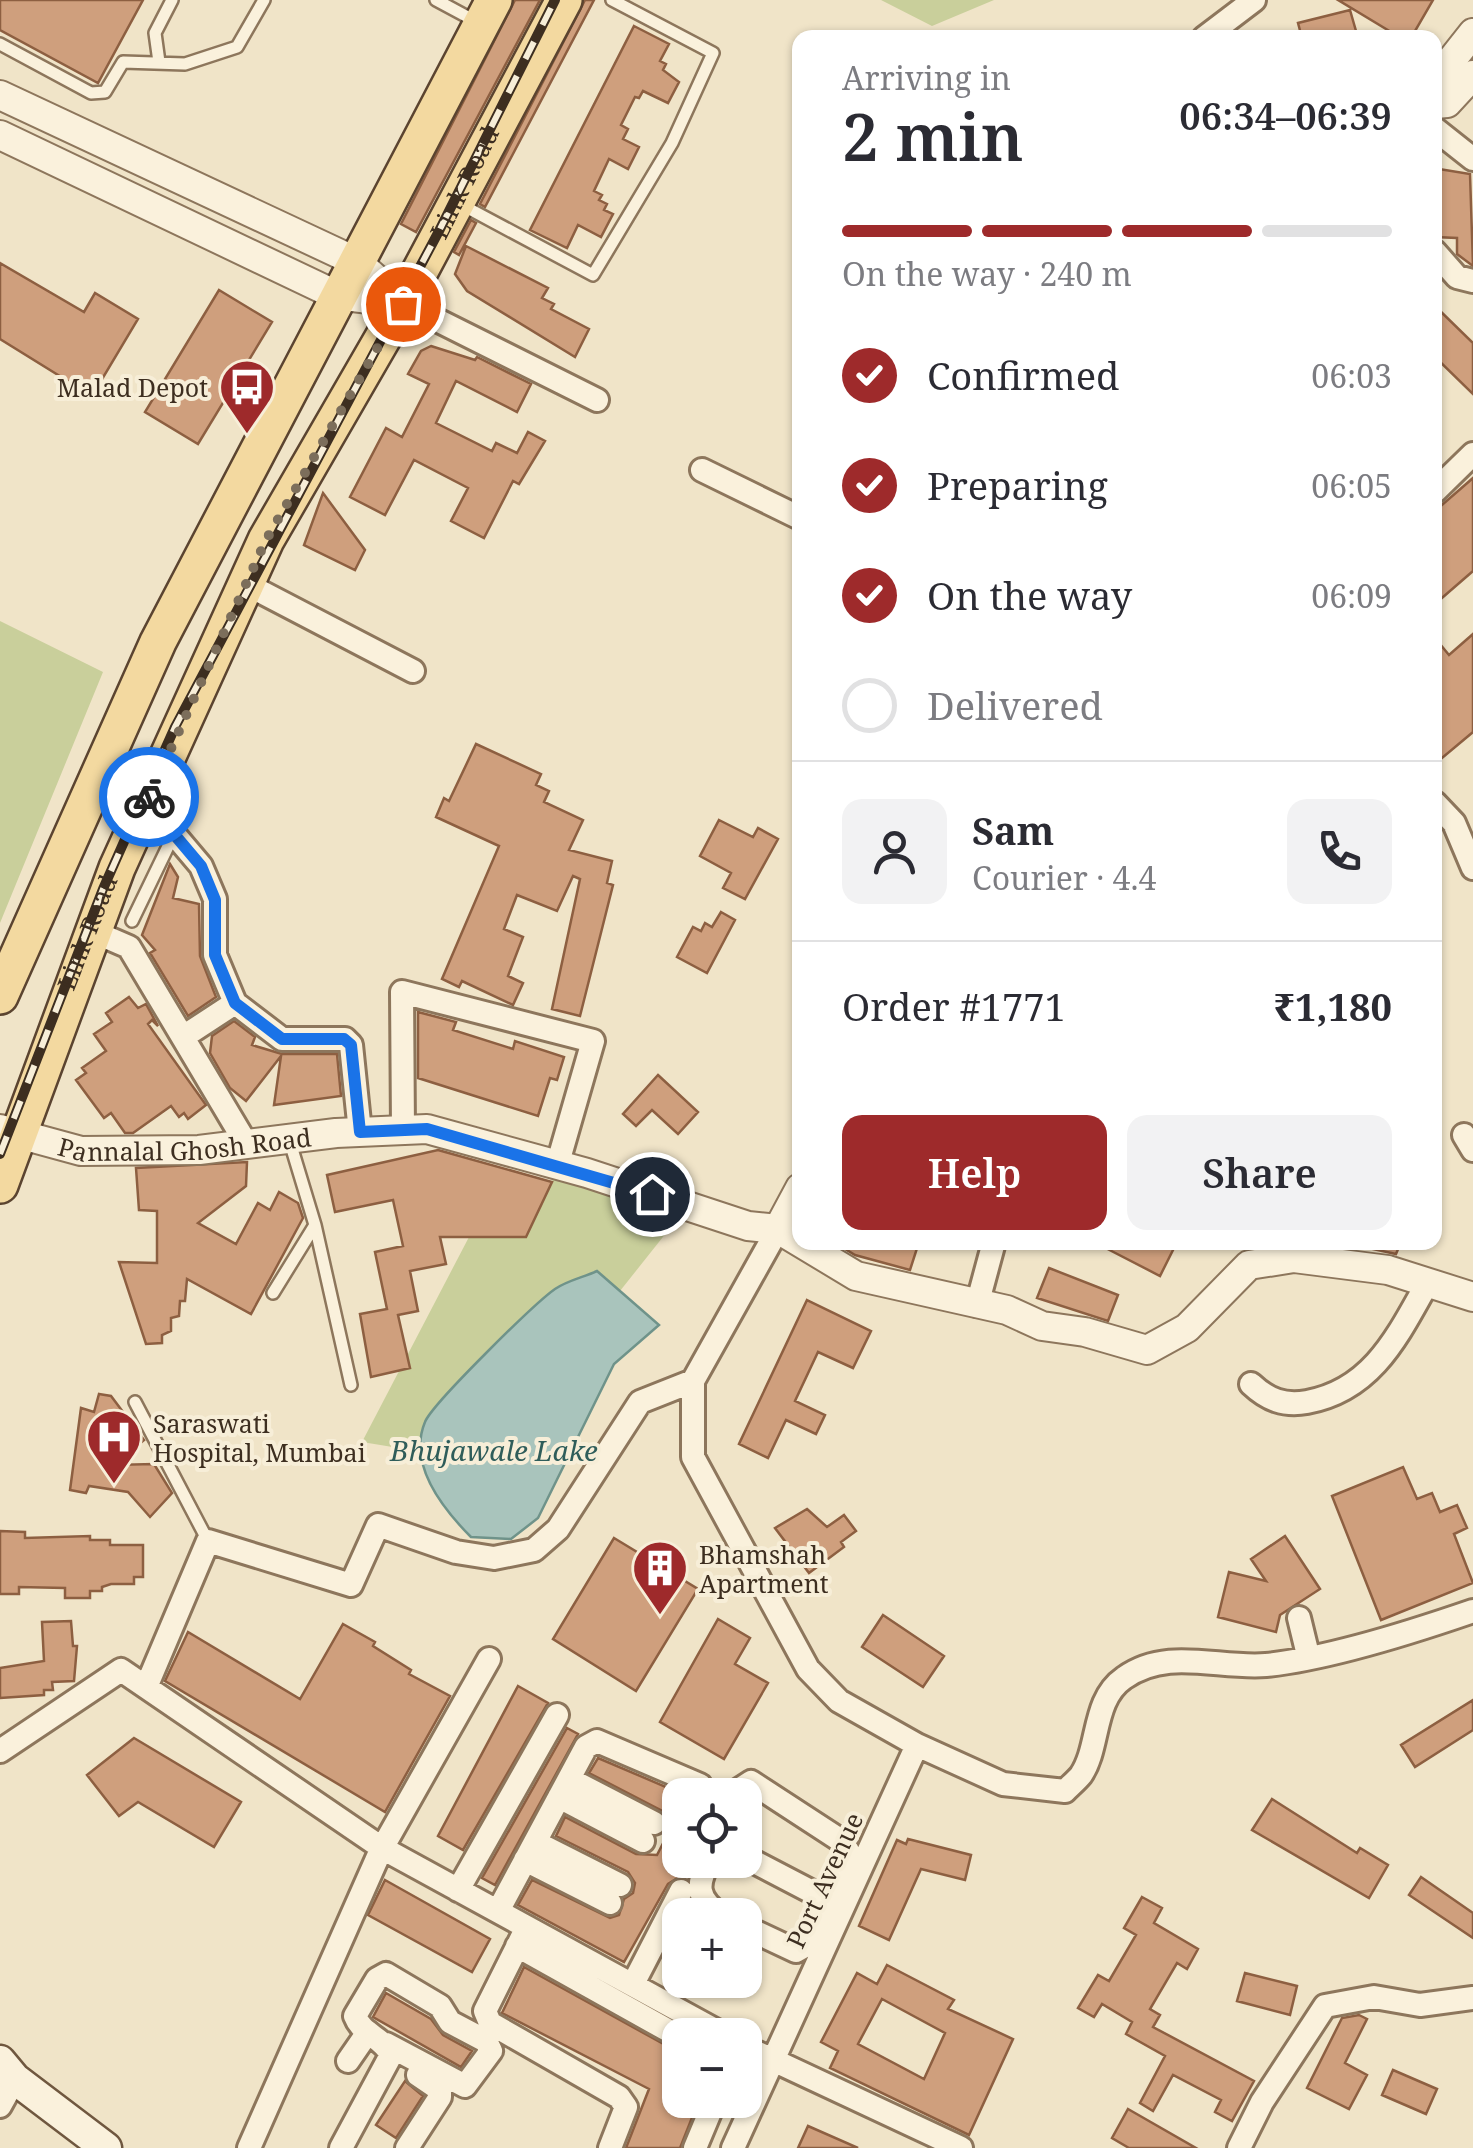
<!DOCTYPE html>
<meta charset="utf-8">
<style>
:root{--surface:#fff;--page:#f2f2f3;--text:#2b2b33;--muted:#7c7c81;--line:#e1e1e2;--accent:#9e2a2b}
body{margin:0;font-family:"Noto Serif",serif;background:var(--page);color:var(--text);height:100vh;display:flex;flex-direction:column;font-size:38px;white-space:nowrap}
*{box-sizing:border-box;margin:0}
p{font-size:32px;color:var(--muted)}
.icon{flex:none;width:55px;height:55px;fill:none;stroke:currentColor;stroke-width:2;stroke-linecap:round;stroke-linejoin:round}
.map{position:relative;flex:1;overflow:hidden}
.drawer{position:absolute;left:792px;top:30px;width:650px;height:1220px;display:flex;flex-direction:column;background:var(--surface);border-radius:20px;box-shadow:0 2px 8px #0004}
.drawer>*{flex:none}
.buttons{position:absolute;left:662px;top:1778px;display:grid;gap:20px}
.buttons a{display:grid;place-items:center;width:100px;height:100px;border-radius:20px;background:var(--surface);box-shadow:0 2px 8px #0004;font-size:50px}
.pin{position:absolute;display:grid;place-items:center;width:85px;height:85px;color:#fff;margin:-42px;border:5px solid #fff;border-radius:50%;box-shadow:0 2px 10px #0007}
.courier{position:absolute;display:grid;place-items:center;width:100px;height:100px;margin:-50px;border:8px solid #1a73e8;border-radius:50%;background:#fff;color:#222;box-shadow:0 2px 12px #0007}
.head em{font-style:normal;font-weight:600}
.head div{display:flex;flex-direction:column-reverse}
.head{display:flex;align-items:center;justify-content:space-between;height:170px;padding:0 50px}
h1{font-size:65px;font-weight:600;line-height:75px}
.bar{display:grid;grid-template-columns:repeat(4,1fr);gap:15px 10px;align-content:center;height:120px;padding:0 50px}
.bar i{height:12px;border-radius:8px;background:var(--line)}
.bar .on{background:var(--accent)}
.bar p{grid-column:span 4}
.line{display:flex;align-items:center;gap:25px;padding:0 50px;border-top:2px solid var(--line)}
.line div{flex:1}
.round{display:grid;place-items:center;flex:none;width:105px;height:105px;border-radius:20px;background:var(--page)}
ol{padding:0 50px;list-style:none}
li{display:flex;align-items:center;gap:30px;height:110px}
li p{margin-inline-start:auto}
li .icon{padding:10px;border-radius:50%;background:var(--accent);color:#fff;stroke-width:4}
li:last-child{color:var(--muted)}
li i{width:55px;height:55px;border:5px solid var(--line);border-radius:50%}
.action{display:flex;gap:20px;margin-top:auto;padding:20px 50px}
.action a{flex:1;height:115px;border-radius:20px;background:var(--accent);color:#fff;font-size:40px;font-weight:600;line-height:115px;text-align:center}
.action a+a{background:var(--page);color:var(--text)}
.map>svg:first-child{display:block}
.green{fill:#c9cf9b}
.water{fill:#a9c4bc;stroke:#6f938a;stroke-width:2.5}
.building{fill:#cf9f7d;stroke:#8d5f41;stroke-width:2.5;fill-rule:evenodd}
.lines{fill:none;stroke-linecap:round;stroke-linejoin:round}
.service-casing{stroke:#8d765c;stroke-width:16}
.minor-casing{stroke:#8d765c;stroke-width:28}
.tertiary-casing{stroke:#8d765c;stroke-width:32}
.secondary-casing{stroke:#6f573f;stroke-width:35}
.primary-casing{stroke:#5b4430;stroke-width:40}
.service{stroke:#faf1dc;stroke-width:11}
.minor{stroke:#faf1dc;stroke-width:22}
.tertiary{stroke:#faf1dc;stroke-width:28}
.secondary{stroke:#faf1dc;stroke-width:30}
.primary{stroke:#f3d9a0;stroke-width:35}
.rail-casing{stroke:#3d2e20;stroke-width:10}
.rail{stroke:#f7eed8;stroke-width:6;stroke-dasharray:19;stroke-linecap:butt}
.done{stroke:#7c6e5b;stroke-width:10;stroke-dasharray:0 18}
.route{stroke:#1a73e8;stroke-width:12}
.labels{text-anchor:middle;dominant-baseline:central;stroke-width:8;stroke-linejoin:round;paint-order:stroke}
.street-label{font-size:25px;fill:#3d2e20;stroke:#f7eed8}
.poi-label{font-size:25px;fill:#3d2e20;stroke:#f7eed8;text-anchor:start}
.water-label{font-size:28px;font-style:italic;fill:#2f5d5a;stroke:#f7eed8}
</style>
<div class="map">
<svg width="1473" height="2148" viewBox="0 0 1473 2148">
<rect width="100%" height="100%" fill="#f0e4c8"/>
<!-- green -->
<path class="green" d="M 881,0 L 994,0 L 932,26 Z
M 0,621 L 103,672 L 0,923 Z
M 556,1173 L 682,1213 L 620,1291 L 597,1272 L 556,1288 L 472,1368 L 425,1422 L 423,1452 L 362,1442 L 469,1237 L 526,1237 Z"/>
<!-- water -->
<path class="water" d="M 597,1271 L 659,1325 L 614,1364 L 538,1518 L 511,1539 L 471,1537 C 444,1510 407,1465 425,1422 C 432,1404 535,1303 555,1289 C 566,1281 584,1277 597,1271 Z"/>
<!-- building -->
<path class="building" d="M 0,0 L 143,0 L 98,83 L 0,30 Z
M 515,0 L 540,0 L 416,232 L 401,224 Z
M 585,0 L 594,0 L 485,207 L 480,204 Z
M 1338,0 L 1433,0 L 1411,38 L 1401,38 Z
M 1350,10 L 1358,38 L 1302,38 L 1298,23 Z
M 634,26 L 669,44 L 660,61 L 666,64 L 663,70 L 679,82 L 668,103 L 643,91 L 639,98 L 635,97 L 621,125 L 628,129 L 623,139 L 639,147 L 628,169 L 609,159 L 594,191 L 602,195 L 599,200 L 607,204 L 604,210 L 613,214 L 601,237 L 578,225 L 567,248 L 530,230 Z
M 1439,169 L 1470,174 L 1473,266 L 1457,254 L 1457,238 L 1435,237 Z
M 471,220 L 476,223 L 459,255 L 454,252 Z
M 466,246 L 548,288 L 542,298 L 554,304 L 551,309 L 589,329 L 575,357 L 467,291 L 455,274 Z
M 0,263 L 84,312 L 95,293 L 138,319 L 92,396 L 0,339 Z
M 219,290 L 272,322 L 198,444 L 145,412 Z
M 1435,306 L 1473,343 L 1473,394 L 1435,357 Z
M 431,346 L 475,360 L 477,357 L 531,384 L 517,412 L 456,381 L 436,423 L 492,451 L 496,443 L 517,453 L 528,432 L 545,441 L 519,484 L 513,481 L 484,538 L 451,521 L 468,488 L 414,460 L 385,515 L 350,497 L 386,428 L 402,437 L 429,384 L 408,374 L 421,351 Z
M 1473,478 L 1473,571 L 1435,604 L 1435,511 Z
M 323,493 L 365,550 L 355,570 L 304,545 Z
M 1473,634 L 1473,732 L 1442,758 L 1435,749 L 1435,638 L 1449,655 Z
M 476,744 L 541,774 L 536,785 L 549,791 L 544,802 L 583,820 L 569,850 L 612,861 L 607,883 L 613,885 L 580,1016 L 552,1009 L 580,879 L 573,876 L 557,911 L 517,895 L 504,929 L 523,937 L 508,976 L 523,983 L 513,1005 L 462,981 L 459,987 L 442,979 L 499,846 L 436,817 L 444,798 L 449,801 Z
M 719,820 L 753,837 L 758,828 L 778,839 L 745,899 L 723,888 L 731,873 L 700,856 Z
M 170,864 L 178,877 L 173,898 L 199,904 L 200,956 L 216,997 L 188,1016 L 150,953 L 155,950 L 142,935 Z
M 721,912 L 735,920 L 707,973 L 677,957 L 693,927 L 701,931 L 705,923 L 712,927 Z
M 129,997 L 138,1008 L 146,1004 L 158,1026 L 152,1020 L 148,1024 L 206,1105 L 188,1119 L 184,1113 L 179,1117 L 171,1106 L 133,1133 L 125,1133 L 111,1113 L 104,1118 L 76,1080 L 86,1073 L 82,1068 L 106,1051 L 94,1034 L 112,1022 L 106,1013 Z
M 418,1012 L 456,1022 L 453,1030 L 513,1049 L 515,1041 L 564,1057 L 557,1080 L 550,1078 L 538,1116 L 418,1078 Z
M 234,1021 L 255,1037 L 252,1045 L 282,1054 L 337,1054 L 341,1096 L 274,1105 L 281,1056 L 246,1101 L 230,1088 L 210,1053 L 212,1036 Z
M 658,1075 L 698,1112 L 678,1134 L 652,1110 L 636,1126 L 623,1114 Z
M 438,1150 L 552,1182 L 526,1237 L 440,1237 L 446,1264 L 410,1271 L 418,1311 L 398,1315 L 410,1368 L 371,1377 L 360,1314 L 387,1309 L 375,1252 L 403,1246 L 393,1200 L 335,1212 L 327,1175 Z
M 247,1162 L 246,1186 L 198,1223 L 236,1244 L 258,1203 L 270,1210 L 279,1192 L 298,1203 L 303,1218 L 251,1314 L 187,1279 L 185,1301 L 180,1301 L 179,1316 L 171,1318 L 171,1331 L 162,1335 L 162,1343 L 146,1344 L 119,1262 L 157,1263 L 157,1211 L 139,1210 L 136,1168 Z
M 834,1242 L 919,1242 L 910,1270 L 855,1255 Z
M 1094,1242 L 1177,1242 L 1160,1276 Z
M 1341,1242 L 1401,1242 L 1396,1254 Z
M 1049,1268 L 1118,1295 L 1108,1321 L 1037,1298 Z
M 807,1300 L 871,1331 L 853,1368 L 818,1352 L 795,1401 L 825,1415 L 816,1434 L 786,1420 L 768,1458 L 739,1444 Z
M 99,1394 L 111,1396 L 144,1440 L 114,1465 L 154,1464 L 172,1493 L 150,1517 L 128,1492 L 89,1486 L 86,1493 L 70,1490 L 81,1408 L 94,1412 Z
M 1403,1467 L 1417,1499 L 1432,1493 L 1440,1512 L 1457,1505 L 1467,1528 L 1454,1534 L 1473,1583 L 1381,1620 L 1332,1496 Z
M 807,1509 L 827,1527 L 844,1515 L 856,1531 L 841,1542 L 844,1547 L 809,1573 L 775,1528 Z
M 0,1531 L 25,1532 L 25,1538 L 90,1536 L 90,1540 L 110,1540 L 110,1545 L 143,1545 L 143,1577 L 134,1577 L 134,1584 L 111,1584 L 102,1587 L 102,1591 L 90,1591 L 90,1598 L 65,1598 L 65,1588 L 19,1587 L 19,1594 L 0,1594 Z
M 1285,1536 L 1320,1589 L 1280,1615 L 1276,1632 L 1218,1617 L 1229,1572 L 1266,1581 L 1251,1559 Z
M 614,1538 L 698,1589 L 636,1691 L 553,1639 Z
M 883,1615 L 944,1656 L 923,1687 L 862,1647 Z
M 718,1619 L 750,1638 L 735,1664 L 768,1683 L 724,1759 L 660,1722 Z
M 71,1621 L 73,1646 L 77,1646 L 74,1681 L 52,1682 L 53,1690 L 44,1690 L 44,1695 L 0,1698 L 0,1668 L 44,1661 L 42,1622 Z
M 343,1624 L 375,1642 L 373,1646 L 411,1670 L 409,1674 L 450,1696 L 385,1812 L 165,1681 L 188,1632 L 300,1699 Z
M 518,1686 L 548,1703 L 463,1850 L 438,1836 Z
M 1473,1700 L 1473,1730 L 1415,1767 L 1401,1745 Z
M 567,1728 L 578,1734 L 495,1885 L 482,1878 Z
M 134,1738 L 241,1802 L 214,1847 L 138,1802 L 119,1816 L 87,1775 Z
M 598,1758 L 680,1793 L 680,1860 L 689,1860 L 681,1876 L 668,1884 L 624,1962 L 518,1905 L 532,1880 L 610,1918 L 619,1915 L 624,1899 L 633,1893 L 635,1883 L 628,1872 L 556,1836 L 565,1817 L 636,1854 L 657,1855 L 676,1818 L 589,1773 Z
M 1272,1799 L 1357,1853 L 1360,1848 L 1388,1865 L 1369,1898 L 1252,1830 Z
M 908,1839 L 971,1855 L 965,1880 L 921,1869 L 889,1940 L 859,1926 L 897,1840 L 906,1844 Z
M 1421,1877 L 1473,1913 L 1473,1938 L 1409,1895 Z
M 385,1880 L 490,1939 L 472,1972 L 368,1915 Z
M 1142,1897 L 1162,1908 L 1154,1923 L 1198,1949 L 1187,1969 L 1177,1963 L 1150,2009 L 1160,2015 L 1153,2027 L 1254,2081 L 1232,2121 L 1215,2112 L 1221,2100 L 1173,2075 L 1153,2111 L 1140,2103 L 1165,2056 L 1126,2034 L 1132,2022 L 1102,2004 L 1094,2017 L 1078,2008 L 1098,1975 L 1109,1981 L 1136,1935 L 1124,1928 Z
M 887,1965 L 954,2000 L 948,2009 L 1013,2039 L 969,2135 L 830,2068 L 838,2051 L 821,2042 L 857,1973 L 877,1984 ZM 882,1999 L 945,2033 L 924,2079 L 858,2044 Z
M 524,1967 L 678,2052 L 665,2080 L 680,2086 L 680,2100 L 699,2100 L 680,2148 L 626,2148 L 649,2089 L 502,2013 Z
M 1245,1973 L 1297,1986 L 1290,2015 L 1237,2001 Z
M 386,1993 L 431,2019 L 443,2035 L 472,2051 L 461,2067 L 373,2017 Z
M 1359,2015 L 1367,2019 L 1345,2063 L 1367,2075 L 1349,2109 L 1307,2088 L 1342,2018 Z
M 1393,2070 L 1437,2089 L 1426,2114 L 1382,2095 Z
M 405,2081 L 423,2096 L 396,2138 L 376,2125 Z
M 1128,2109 L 1196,2148 L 1129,2148 L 1112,2138 Z
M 808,2126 L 858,2148 L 798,2148 Z"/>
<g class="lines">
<!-- service casing -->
<g class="service-casing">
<path id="service" d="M 436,0 L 477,22
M 0,44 L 91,93 L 105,92 L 123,62 L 185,64 L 237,47 L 264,0
M 159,62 L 155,33 L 172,0
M 462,205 L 593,275 L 672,143 L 713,53 L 612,0
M 132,921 L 174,834
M 289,1139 L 315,1225 L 351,1385
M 273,1293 L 315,1225
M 135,1402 L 208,1541"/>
</g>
<!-- minor casing -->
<g class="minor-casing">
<path id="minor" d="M 1204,38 L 1254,0
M 1435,129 L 1473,159
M 1435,252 L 1457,277 L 1473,281
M 403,303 L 597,400
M 702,470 L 800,518
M 1435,491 L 1473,454
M 246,584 L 413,671
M 1435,803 L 1454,823 L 1473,868
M 142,812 L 174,834 L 201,866 L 215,899 L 215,955 L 235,1003 L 183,1037
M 92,931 L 129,947 L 247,1145
M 235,1003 L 282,1039 L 345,1039 L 351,1045 L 360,1132
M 403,1130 L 402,992 L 593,1041 L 557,1166
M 1464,1135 L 1473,1150
M 778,1229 L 693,1381 L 693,1457 L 808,1669 L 839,1701 L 917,1745 L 1003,1784 L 1065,1791 C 1070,1786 1077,1780 1081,1775 C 1100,1747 1092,1700 1124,1678 C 1167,1647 1218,1669 1266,1665 C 1326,1659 1415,1631 1473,1611
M 977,1305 L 994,1242
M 1251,1384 C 1268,1400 1284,1406 1307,1402 C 1373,1390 1398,1335 1428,1282
M 1299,1618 L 1308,1655
M 147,1685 L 208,1541 L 351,1585 L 378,1525 L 456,1552 L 494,1558 L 534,1550 L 558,1529 L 640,1402 L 693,1381
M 0,1751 L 121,1670 L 382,1848 L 724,2035
M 569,1779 L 654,1823
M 731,1795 L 751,1782 L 840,1840 L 848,1851 L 803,1947 L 796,1951 L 745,1927
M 559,1797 L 643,1841
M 535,1842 L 620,1885
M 745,1857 L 839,1906
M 525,1860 L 610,1903
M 710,1860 C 696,1884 696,1898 720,1915
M 458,1890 L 557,1715
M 498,1911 L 586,1747 L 597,1741 L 700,1785 L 706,1795
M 527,1927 L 485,2011 L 490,2023 L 619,2097 L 626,2107 L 610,2148
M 517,1946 L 680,2037
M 633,1984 L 681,1891
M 745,2047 L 961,2148
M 348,2061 L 368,2032
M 0,2106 L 15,2079
M 249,2148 L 380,1852 L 489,1659
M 341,2148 L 391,2055 C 383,2037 362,2035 355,2016 L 377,1979 L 386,1974 L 440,2006 L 450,2022 L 486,2041 L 491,2051 L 465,2086 L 386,2044
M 407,2148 L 440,2097 L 440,2090 L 418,2075
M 695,2148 L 715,2100
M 733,2148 L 917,1745
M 1239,2148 L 1262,2102 L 1325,2006 L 1374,1997 L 1420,2005 L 1473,1998"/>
</g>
<!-- tertiary casing -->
<g class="tertiary-casing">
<g id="tertiary">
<path d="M 1435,81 L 1473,33"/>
<path d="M 0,95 L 357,262 L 403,303"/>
<path d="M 1435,104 L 1447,103 L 1473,75"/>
<path d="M 0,135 L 336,295 L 403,303"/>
<path id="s1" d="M 0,1129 L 81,1151 L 199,1150 L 336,1133 L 427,1129 L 587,1173 L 748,1226 L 778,1229 L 856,1276 L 1007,1310 L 1042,1326 L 1085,1332 L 1147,1350 L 1187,1328 L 1249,1265 L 1294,1258 L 1388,1270 L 1473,1297"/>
<path d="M 778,1229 L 800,1188"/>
</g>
</g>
<!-- secondary casing -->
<g class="secondary-casing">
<path id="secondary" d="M 0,2061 L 15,2079 L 106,2148"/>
</g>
<!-- primary casing -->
<g class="primary-casing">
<path id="primary" d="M 0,996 L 158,642 L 494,0
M 0,1185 L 117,868 L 266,540 L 403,303 L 564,0"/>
</g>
<!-- service -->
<use href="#service" class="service"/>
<!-- minor -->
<use href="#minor" class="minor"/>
<!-- tertiary -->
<use href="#tertiary" class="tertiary"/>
<!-- secondary -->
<use href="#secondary" class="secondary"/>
<!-- primary -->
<use href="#primary" class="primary"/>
<!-- rail casing -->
<g class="rail-casing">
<g id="rail">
<path id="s2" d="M 0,1154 L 103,889 L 175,727 L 439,231 L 555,0"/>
</g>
</g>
<!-- rail -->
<use href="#rail" class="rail"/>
</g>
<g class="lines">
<!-- done -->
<path class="done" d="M 149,797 L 266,540 L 403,304"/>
<!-- route -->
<path class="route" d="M 149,797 L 142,812 L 174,834 L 201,866 L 215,900 L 215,955 L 235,1003 L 282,1039 L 344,1039 L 351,1045 L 360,1132 L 427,1129 L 652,1194"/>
</g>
<!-- icons -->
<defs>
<g id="bus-pin" transform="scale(2.875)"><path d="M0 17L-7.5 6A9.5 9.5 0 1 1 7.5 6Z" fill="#9e2a2b" stroke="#f7eed8"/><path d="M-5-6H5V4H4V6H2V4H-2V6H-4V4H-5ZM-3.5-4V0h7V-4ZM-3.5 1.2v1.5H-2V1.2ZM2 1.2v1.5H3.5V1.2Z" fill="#fff"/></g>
<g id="hospital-pin" transform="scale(2.875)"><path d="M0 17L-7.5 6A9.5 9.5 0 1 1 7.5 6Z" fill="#9e2a2b" stroke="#f7eed8"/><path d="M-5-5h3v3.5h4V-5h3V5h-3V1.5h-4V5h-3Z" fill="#fff"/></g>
<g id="building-pin" transform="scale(2.875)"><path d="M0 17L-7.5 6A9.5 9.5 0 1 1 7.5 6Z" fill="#9e2a2b" stroke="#f7eed8"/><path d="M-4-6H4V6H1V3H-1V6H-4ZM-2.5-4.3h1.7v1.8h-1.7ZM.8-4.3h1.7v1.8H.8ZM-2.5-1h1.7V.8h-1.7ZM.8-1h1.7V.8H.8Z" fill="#fff"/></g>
</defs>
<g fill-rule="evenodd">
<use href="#bus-pin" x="247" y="387"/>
<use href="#hospital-pin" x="114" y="1437"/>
<use href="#building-pin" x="660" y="1568"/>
</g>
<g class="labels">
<!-- street labels -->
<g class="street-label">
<text stroke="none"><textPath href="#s2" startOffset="1078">Link Road</textPath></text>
<text stroke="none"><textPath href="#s2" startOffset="238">Link Road</textPath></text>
<text stroke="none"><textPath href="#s1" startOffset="188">Pannalal Ghosh Road</textPath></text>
<text transform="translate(824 1880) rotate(-65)">Port Avenue</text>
</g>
<!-- poi labels -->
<g class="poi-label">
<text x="208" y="387" text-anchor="end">Malad Depot</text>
<text x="153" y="1423">Saraswati<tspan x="153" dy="29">Hospital, Mumbai</tspan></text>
<text x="699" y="1554">Bhamshah<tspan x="699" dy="29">Apartment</tspan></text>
</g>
<!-- water labels -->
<g class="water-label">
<text x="494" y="1450">Bhujawale Lake</text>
</g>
</g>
</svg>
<div class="buttons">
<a><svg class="icon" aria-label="locate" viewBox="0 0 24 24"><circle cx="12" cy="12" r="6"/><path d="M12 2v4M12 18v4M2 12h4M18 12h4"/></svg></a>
<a>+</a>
<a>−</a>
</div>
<div class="pin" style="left:403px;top:304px;background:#ea580c"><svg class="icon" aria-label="bag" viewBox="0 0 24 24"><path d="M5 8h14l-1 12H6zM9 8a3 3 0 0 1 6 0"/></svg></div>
<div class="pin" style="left:652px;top:1194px;background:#1f2937"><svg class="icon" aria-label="home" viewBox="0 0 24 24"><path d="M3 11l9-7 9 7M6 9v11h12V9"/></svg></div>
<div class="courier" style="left:149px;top:797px"><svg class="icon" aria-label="bike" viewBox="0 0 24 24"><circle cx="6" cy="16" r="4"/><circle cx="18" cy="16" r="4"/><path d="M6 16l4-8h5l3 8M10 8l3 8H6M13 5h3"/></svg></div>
<section class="drawer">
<div class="head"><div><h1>2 min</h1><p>Arriving in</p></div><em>06:34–06:39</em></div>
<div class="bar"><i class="on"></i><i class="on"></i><i class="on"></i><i></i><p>On the way · 240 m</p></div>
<ol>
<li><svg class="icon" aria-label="check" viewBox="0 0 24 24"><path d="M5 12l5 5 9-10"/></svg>Confirmed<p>06:03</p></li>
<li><svg class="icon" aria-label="check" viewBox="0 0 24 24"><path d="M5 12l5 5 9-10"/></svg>Preparing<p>06:05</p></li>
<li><svg class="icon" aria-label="check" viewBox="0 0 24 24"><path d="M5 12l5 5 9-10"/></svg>On the way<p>06:09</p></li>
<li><i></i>Delivered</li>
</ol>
<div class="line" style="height:180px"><a class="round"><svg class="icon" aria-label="person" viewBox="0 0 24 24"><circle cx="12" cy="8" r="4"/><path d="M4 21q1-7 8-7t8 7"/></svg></a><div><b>Sam</b><p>Courier · 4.4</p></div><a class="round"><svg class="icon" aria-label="phone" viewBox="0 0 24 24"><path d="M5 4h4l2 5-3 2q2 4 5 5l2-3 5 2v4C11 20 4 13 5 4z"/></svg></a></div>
<div class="line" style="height:130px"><div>Order #1771</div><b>₹1,180</b></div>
<div class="action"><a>Help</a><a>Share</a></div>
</section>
</div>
